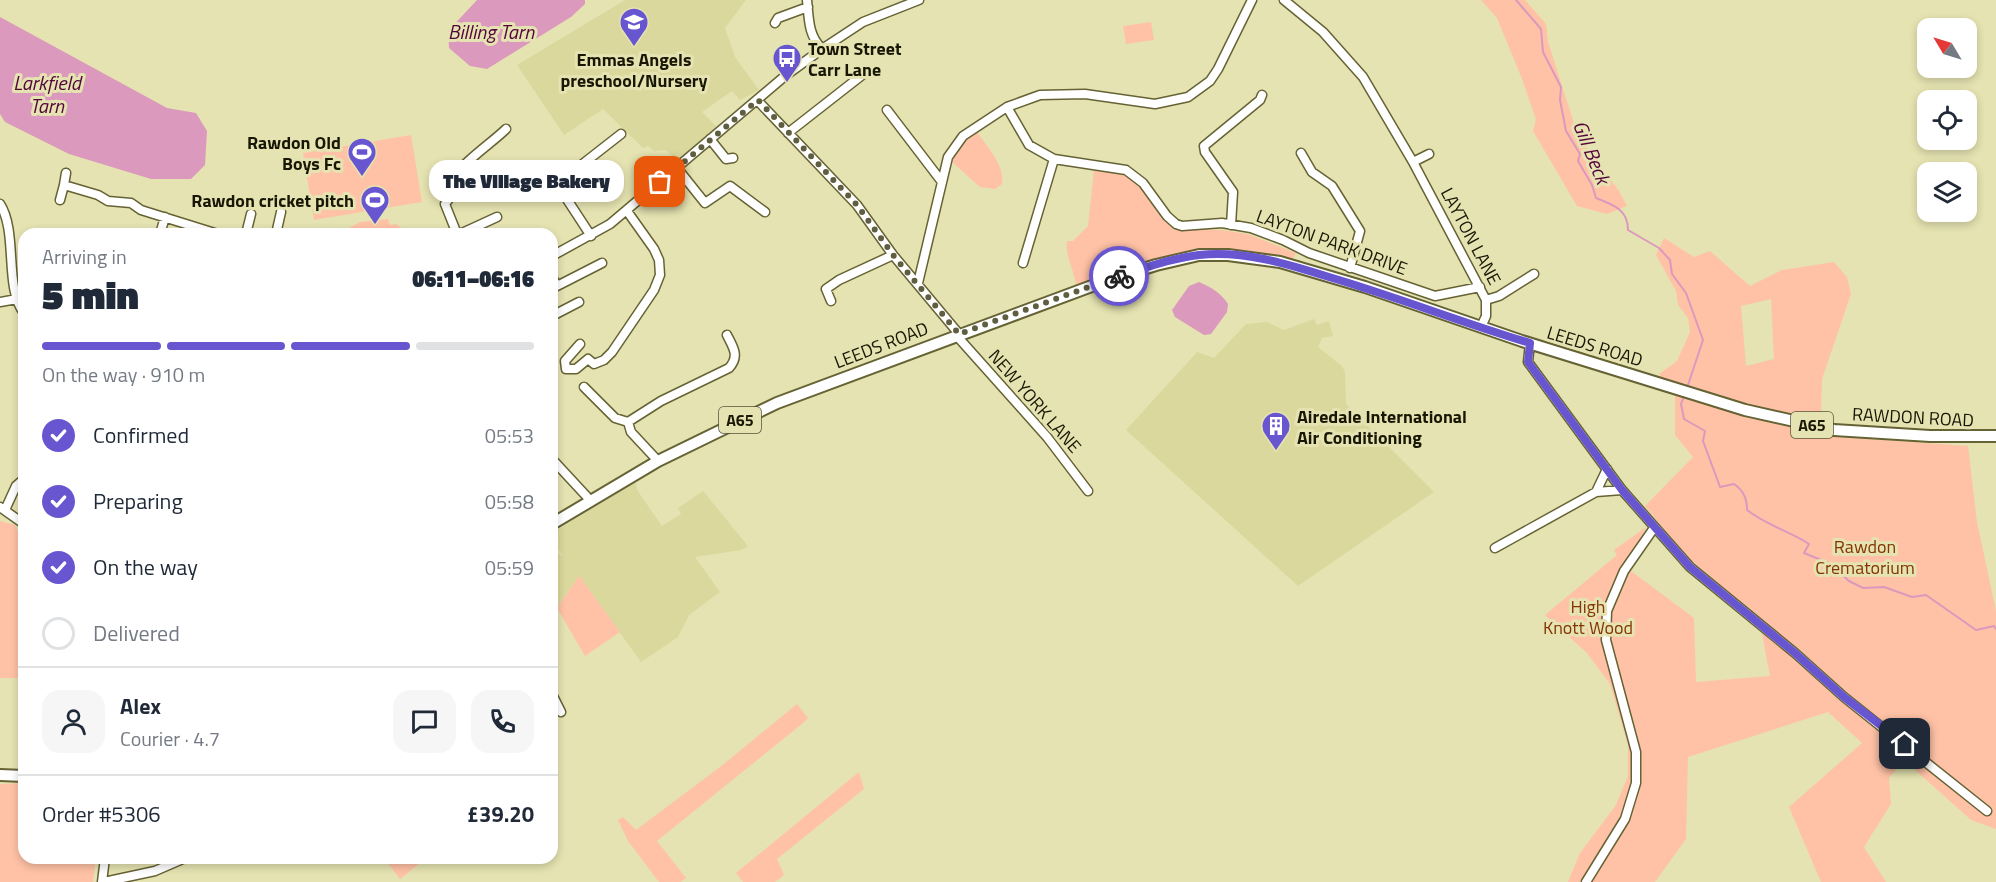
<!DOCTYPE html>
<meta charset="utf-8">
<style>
:root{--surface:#fff;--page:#f6f6f7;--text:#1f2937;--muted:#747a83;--line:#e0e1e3;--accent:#6856d0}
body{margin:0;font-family:"Titillium Web",sans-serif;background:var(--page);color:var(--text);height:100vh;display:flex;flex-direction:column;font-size:22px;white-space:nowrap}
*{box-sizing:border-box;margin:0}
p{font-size:20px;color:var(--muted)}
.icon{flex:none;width:33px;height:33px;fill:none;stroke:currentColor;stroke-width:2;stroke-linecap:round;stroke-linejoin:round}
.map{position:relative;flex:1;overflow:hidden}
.drawer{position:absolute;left:18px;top:228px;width:540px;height:636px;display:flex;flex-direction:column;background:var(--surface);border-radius:18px;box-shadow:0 3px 9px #0003}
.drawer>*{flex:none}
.needle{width:39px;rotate:308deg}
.tools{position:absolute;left:1917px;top:18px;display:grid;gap:12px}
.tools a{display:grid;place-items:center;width:60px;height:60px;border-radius:12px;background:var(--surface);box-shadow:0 3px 9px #0003;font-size:30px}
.pin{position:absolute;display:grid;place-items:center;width:51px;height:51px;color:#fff;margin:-26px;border-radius:12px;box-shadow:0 3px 9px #0006}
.courier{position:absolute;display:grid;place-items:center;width:60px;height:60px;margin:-30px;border:4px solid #6856d0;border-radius:50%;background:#fff;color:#222;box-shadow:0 2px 8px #0007}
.bubble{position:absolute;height:42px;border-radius:18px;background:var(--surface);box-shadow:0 3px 9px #0003;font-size:20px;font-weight:800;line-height:42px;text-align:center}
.overview em{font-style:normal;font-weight:800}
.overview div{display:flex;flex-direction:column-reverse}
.overview{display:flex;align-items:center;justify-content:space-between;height:102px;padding:0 24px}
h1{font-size:39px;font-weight:800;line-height:45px}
.bar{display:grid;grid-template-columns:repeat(4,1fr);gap:9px 6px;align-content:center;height:72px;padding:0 24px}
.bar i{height:8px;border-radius:4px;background:var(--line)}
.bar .selected{background:var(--accent)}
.bar p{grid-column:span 4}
.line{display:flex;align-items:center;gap:15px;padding:0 24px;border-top:2px solid var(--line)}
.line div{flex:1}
.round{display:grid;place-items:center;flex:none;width:63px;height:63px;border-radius:18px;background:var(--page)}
ol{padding:0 24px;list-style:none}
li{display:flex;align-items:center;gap:18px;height:66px}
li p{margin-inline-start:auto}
li .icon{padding:6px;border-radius:50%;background:var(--accent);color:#fff;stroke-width:4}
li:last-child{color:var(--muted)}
li i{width:33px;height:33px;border:3px solid var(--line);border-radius:50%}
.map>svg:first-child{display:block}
.built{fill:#dbd89e}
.green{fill:#ffc2a6;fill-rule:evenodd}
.water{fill:#db99bd}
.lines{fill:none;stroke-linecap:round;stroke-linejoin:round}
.stream{stroke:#db99bd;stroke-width:2}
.minor-casing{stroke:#656234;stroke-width:11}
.major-casing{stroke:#656234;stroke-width:14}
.minor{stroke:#fff;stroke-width:8}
.major{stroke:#fff;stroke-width:10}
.done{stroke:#605e41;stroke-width:6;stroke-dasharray:0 10.8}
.route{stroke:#6856d0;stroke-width:8}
.labels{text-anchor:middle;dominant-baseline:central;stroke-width:6;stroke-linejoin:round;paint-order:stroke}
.shield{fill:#e5e3b1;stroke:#565439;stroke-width:1.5}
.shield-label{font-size:16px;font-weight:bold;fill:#181705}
.poi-label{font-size:18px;font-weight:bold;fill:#181705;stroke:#e5e3b1;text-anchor:start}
.street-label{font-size:18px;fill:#181705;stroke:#e5e3b1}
.park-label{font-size:18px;fill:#843503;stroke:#e5e3b1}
.water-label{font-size:20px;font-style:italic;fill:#54053b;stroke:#e5e3b1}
</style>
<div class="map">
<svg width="1996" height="882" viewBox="0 0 1996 882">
<rect width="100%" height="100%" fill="#e5e3b1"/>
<!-- built -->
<path class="built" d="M 625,0 L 746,0 L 725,28 L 735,57 L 759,90 L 740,100 L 732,91 L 702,112 L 717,127 L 677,161 L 666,150 L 654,151 L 648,146 L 643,148 L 603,109 L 564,135 L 517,65 Z
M 1314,319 L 1317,325 L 1329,321 L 1333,336 L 1322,338 L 1318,347 L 1342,366 L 1345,372 L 1346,404 L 1434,492 L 1298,586 L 1126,430 L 1197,352 L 1214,358 L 1246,324 L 1267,322 L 1284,330 Z
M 636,482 L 637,490 L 662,526 L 681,514 L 678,508 L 703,491 L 748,546 L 741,550 L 695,557 L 720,592 L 689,615 L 678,637 L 641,662 L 579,576 L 554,612 L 552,611 L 552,562 L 558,553 L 564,557 L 552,541 L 552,533 Z"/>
<!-- green -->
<path class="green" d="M 1481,0 L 1525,0 L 1546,24 L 1548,42 L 1578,136 L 1619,191 L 1627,206 L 1607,214 L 1577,206 L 1533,131 L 1536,119 L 1522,79 L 1497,18 Z
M 1151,22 L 1154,40 L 1126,44 L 1123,26 Z
M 977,132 C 987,147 1005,165 1002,184 L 995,189 L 980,187 L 952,162 L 963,142 Z
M 411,135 L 422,202 L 314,220 L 303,153 Z
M 1094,170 L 1129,176 L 1138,182 L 1166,221 L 1175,228 L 1222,230 L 1248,234 L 1296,253 L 1292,261 C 1281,258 1268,254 1256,252 C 1194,243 1134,264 1076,285 C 1074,269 1065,257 1067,241 L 1073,241 L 1088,226 Z
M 388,219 L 390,225 L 396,224 L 409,234 L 338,234 L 360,222 Z
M 1664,238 L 1694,257 L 1710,251 L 1750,286 L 1782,270 L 1834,262 L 1847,277 L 1851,294 L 1822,379 L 1821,415 L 1827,436 L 1968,446 L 1977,522 L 1996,611 L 1996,829 L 1971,820 L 1904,760 L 1889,778 L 1891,804 L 1864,847 L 1886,882 L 1821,882 L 1789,807 L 1862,743 L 1828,712 L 1688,757 L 1686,839 L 1655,882 L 1568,882 L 1580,853 L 1616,805 L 1628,776 L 1628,745 L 1610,684 L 1587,653 L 1545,615 L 1617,555 L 1614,550 L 1646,527 L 1627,568 L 1694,618 L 1696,682 L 1770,676 L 1759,618 L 1686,556 L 1645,506 L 1693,457 L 1675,435 L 1675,396 L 1659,374 L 1677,361 L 1690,332 L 1688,318 L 1678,305 L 1676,291 L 1656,255 ZM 1771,299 L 1774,359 L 1746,366 L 1741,306 Z
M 0,521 L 15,525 L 24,543 L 24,638 L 21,639 L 21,678 L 0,678 Z
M 579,576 L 620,632 L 585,656 L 557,608 Z
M 797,704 L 808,718 L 803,723 L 657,841 L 686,878 L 681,882 L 659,882 L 628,841 L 618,820 L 623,817 L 636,830 L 720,767 Z
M 859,772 L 864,789 L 777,859 L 784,875 L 775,882 L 743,882 L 736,873 Z
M 24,783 L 24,858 L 96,858 L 93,882 L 0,882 L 0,784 Z
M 384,858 L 426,858 L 400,879 Z"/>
<!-- water -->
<path class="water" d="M 477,0 L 585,0 L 585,4 L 571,17 L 487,69 L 470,66 L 449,48 L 448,31 Z
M 0,17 L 167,108 L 196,113 L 207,131 L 205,165 L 191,179 L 151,179 L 69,154 L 5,122 L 0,114 Z
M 1199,282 C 1211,287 1221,293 1228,304 L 1227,312 L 1211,334 L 1204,335 L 1175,317 L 1172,310 L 1189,286 Z"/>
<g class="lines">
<!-- stream -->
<path class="stream" d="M 1516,0 L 1541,29 L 1543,52 L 1561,87 L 1560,100 L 1566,131 L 1580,154 L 1578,161 L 1592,185 L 1596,198 C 1613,205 1628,209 1628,230 L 1659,248 L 1670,260 L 1672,274 L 1686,293 L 1703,340 L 1688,385
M 1683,399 L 1681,404 L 1684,419 L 1705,431 L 1703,441 L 1720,487 L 1734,484 C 1744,491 1747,499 1747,510 C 1766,525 1789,531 1809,544 L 1804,553 L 1831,564 L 1849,581 L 1863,588 L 1884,587 L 1912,597 L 1926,595 L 1976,630 L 1994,626 L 1996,629"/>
<!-- minor casing -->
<g class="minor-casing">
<path id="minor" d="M 807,0 C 809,19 808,35 822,49
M 1284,0 L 1323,32 L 1363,77 L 1413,162 L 1486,300 L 1486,316 L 1481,327
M 775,23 L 778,18 L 808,7
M 757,100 L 857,205 L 893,255 L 959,334
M 1007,107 L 1029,145 L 1054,159 L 1126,170 L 1143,183 L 1167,216 L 1176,224 L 1182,226 L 1222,223 L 1251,228 L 1283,240 L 1309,253 L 1435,296 L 1480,287
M 887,110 L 942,182
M 788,133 L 866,72
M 710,139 L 726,159 L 733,158
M 1301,153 L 1312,172 L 1332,186 L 1360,231 L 1350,268
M 1413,162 L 1429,154
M 677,168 L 705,203 L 730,186 L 765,212
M 64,185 L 66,173
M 60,200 L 64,185 L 98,195 L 108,201 L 131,203 L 141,210 L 218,234
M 0,204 C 18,232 4,288 24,313
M 1231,225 L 1233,192 L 1205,152 L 1204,146 L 1260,100 L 1262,95
M 160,234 L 165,217
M 246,234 L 251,214
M 276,234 L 281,212
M 457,234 L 445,204 C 455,194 452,180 460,170 C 468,159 495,140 506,129
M 460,234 L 497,217
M 591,236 L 557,184 L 621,134
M 552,256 L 610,224 L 785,76 L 822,49 L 863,22 L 919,0
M 1023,263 L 1054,159
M 552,277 L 557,286 L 602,263
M 918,283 L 948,157 L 963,136 L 1007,107 L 1040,95 L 1085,94 L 1155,104 L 1188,97 L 1210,81 L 1218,69 L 1252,0
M 1486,300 L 1499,296 L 1534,274
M 831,301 L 826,289 L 839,280 L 893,255
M 0,302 L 17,299
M 552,316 L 579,302
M 956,335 L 1047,437 L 1088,491
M 1530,343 L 1528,362 L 1622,490 L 1690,567 L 1795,653 L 1844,697 L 1987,811
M 580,344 L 565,361 L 566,369 L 576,369 L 588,359 L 594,364 L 604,360 L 612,352 L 654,290 L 660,275 L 659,260 L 654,249 L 627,211
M 584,387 L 615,418 L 628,422 L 631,432 L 658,461
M 628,422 L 661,401 L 729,368 C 740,356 733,347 727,335
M 552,459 L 590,500
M 1596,492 L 1607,469
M 0,507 L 24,524
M 5,510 L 16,486 L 24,479
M 1495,548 L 1596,492 L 1622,490
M 552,694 L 561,712
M 102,882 L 105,858
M 104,882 L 155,871 L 185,858
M 1586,882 L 1625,819 L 1636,783 L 1636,752 L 1606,640 L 1607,611 L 1624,571 L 1654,528"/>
</g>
<!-- major casing -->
<g class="major-casing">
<path id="major" d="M 552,524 L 658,461 L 777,403 L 1108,280 L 1156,265 L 1199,255 L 1228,255 L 1280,262 L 1365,287 L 1522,341 L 1745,410 L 1834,430 L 1930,436 L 1996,436
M 0,775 L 24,776"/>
</g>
<!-- minor -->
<use href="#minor" class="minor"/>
<!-- major -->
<use href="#major" class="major"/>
</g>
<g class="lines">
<!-- done -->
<path class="done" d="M 660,182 L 758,100 L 857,205 L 893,255 L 959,334 L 1119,276"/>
<!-- route -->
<path class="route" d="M 1119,276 C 1145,268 1172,258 1199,255 C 1243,250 1288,264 1329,277 C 1397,297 1463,323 1530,343 L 1528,362 L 1622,490 L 1690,567 L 1795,653 L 1844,697 L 1905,744"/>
</g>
<!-- icons -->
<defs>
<g id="school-pin" transform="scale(1.5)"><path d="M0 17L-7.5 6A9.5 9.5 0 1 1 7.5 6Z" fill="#6856d0" stroke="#e5e3b1"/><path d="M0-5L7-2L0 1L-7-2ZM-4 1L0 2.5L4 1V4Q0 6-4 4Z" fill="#fff"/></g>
<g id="bus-pin" transform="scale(1.5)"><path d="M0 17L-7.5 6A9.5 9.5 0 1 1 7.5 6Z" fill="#6856d0" stroke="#e5e3b1"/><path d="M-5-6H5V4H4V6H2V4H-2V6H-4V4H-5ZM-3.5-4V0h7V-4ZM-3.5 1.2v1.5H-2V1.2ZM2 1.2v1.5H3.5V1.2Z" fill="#fff"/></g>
<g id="stadium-pin" transform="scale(1.5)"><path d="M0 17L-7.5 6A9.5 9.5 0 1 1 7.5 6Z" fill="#6856d0" stroke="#e5e3b1"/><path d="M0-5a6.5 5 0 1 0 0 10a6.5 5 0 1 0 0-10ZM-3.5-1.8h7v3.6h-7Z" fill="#fff"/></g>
<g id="building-pin" transform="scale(1.5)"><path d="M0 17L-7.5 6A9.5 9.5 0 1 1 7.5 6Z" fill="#6856d0" stroke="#e5e3b1"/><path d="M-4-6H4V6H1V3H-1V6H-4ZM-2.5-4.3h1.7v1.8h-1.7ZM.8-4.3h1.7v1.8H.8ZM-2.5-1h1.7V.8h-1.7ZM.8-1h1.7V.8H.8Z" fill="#fff"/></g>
</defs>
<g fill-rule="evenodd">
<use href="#school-pin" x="634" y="22"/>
<use href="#bus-pin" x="787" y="58"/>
<use href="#stadium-pin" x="362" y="152"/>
<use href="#stadium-pin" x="375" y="200"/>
<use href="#building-pin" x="1276" y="426"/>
</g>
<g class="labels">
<!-- shield labels -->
<g class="shield">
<rect x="719" y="407" width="42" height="26" rx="4.5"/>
<rect x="1791" y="412" width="42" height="26" rx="4.5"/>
</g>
<g class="shield-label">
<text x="740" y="420">A65</text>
<text x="1812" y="425">A65</text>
</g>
<!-- poi labels -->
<g class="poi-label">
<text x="808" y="48">Town Street<tspan x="808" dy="21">Carr Lane</tspan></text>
<text x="634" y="59" text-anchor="middle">Emmas Angels<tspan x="634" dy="21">preschool/Nursery</tspan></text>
<text x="341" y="142" text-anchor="end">Rawdon Old<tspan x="341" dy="21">Boys Fc</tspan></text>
<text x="354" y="200" text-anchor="end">Rawdon cricket pitch</text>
<text x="1297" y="416">Airedale International<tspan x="1297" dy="21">Air Conditioning</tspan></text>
</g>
<!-- street labels -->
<g class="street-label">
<text transform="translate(1471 236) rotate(62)">LAYTON LANE</text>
<text transform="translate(1332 242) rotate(20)">LAYTON PARK DRIVE</text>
<text transform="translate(881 345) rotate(-21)">LEEDS ROAD</text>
<text transform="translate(1595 346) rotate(17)">LEEDS ROAD</text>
<text transform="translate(1035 401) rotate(49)">NEW YORK LANE</text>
<text transform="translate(1913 417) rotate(3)">RAWDON ROAD</text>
</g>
<!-- park labels -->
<g class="park-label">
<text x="1865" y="546">Rawdon<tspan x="1865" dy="21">Crematorium</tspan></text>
<text x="1588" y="606">High<tspan x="1588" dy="21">Knott Wood</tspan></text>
</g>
<!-- water labels -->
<g class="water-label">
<text x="491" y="31">Billing Tarn</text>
<text x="47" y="82">Larkfield<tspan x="47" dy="23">Tarn</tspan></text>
<text transform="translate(1592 152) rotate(68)">Gill Beck</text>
</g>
</g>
</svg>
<div class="tools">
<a><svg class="needle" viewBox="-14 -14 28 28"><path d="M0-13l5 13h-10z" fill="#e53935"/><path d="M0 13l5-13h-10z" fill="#747a83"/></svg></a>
<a><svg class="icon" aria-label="locate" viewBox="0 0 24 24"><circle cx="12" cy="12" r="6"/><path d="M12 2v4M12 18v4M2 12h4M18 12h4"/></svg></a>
<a><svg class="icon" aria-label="layers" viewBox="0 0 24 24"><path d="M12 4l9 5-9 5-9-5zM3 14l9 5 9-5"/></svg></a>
</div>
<div class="pin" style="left:660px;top:182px;background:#ea580c"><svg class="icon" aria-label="bag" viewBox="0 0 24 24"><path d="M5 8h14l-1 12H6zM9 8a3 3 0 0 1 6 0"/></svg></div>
<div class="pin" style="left:1905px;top:744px;background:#1f2937"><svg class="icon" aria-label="home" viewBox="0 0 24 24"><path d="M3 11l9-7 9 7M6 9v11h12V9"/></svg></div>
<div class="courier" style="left:1119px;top:276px"><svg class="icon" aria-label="bike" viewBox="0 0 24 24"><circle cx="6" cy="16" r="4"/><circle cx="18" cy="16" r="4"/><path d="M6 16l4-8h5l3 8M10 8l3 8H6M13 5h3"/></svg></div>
<div class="bubble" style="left:429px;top:160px;width:195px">The Village Bakery</div>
<section class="drawer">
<div class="overview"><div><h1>5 min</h1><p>Arriving in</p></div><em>06:11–06:16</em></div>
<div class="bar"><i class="selected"></i><i class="selected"></i><i class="selected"></i><i></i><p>On the way · 910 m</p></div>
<ol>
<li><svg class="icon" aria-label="check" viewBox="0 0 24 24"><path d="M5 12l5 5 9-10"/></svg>Confirmed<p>05:53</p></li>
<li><svg class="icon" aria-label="check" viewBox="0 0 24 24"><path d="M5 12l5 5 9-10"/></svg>Preparing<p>05:58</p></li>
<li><svg class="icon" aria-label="check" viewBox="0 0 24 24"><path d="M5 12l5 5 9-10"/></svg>On the way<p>05:59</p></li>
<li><i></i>Delivered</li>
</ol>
<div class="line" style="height:108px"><a class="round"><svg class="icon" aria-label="person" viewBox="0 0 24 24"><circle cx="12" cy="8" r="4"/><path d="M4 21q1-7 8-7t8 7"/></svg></a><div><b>Alex</b><p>Courier · 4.7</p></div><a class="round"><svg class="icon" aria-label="chat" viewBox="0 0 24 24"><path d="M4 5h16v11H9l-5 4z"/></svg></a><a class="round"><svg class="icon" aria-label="phone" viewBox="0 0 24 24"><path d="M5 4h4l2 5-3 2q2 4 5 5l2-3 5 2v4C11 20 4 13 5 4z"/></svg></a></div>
<div class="line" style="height:78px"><div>Order #5306</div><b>£39.20</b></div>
</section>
</div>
